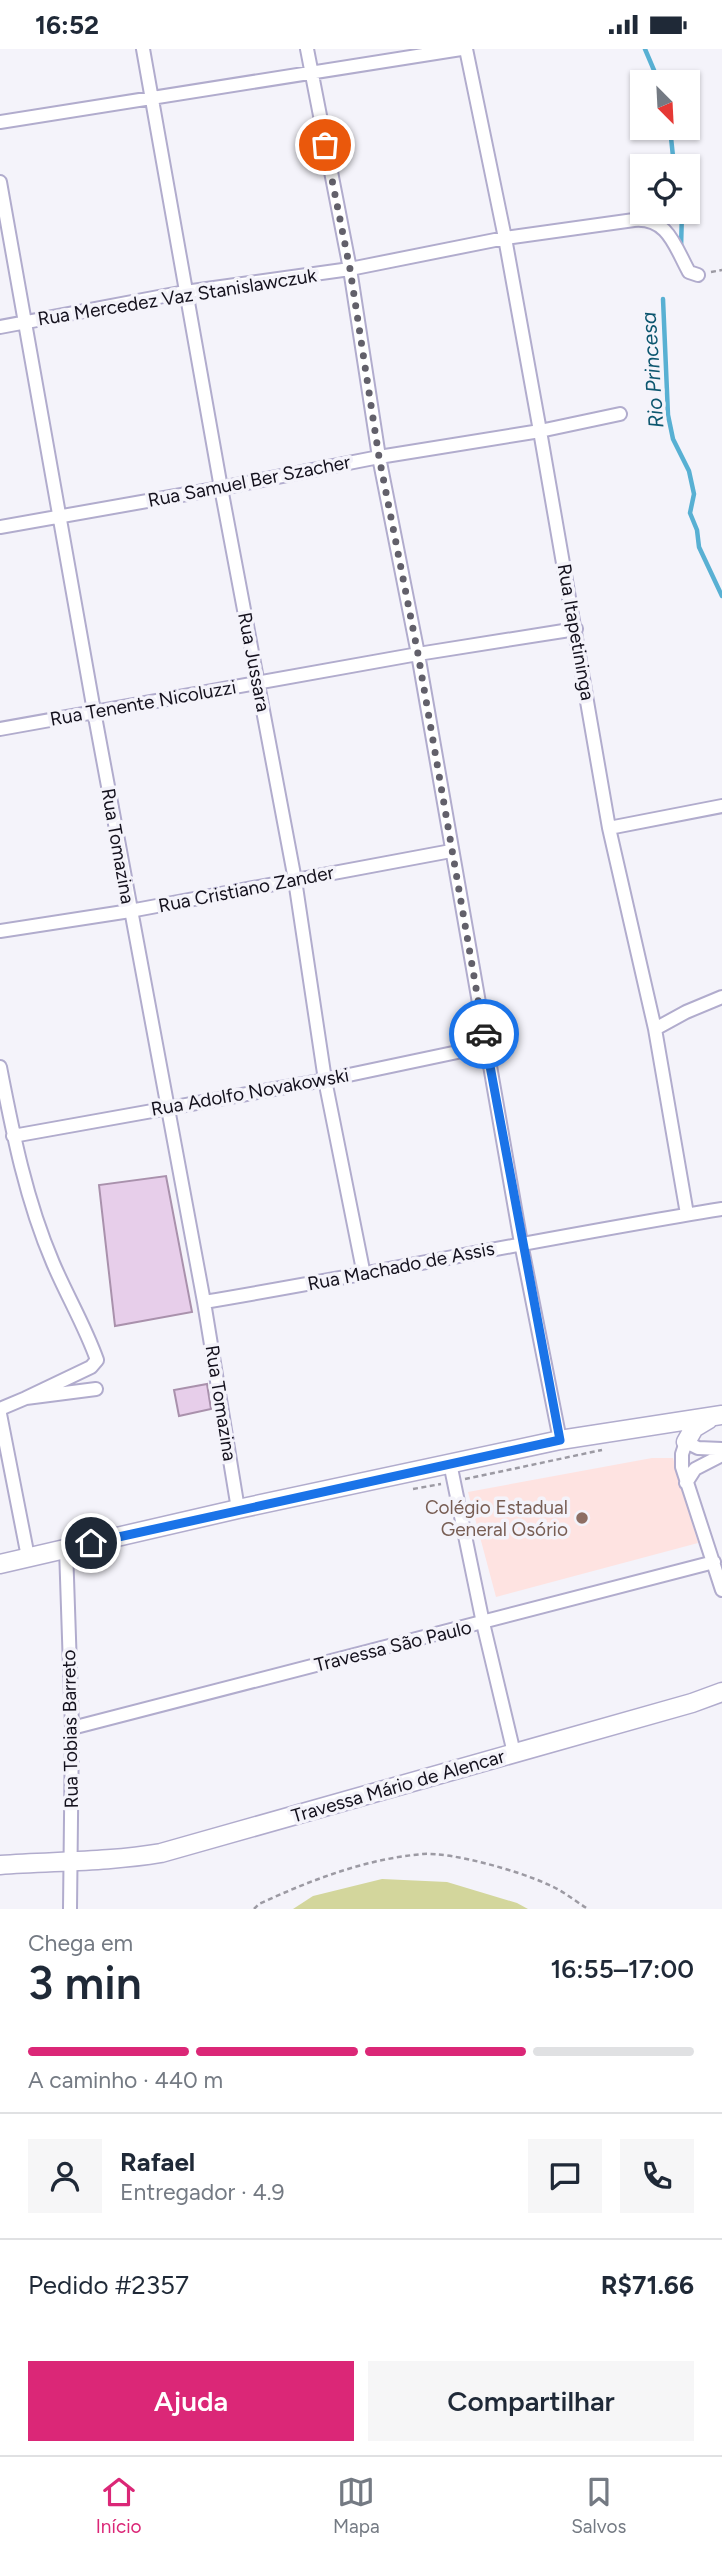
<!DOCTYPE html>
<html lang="pt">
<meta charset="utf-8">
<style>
:root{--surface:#fff;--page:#f6f6f7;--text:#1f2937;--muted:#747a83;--line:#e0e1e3;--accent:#db2777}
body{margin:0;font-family:Figtree,sans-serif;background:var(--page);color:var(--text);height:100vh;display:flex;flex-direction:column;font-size:26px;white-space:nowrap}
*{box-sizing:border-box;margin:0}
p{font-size:23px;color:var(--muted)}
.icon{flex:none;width:38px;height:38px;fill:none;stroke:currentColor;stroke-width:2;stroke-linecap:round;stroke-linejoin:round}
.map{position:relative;height:1860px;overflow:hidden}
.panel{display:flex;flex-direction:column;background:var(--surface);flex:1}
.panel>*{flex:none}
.needle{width:46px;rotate:156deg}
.fabs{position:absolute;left:630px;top:21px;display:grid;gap:14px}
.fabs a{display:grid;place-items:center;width:70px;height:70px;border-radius:0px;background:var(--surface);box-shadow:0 2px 5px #0004;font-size:35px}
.pin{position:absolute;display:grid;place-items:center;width:60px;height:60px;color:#fff;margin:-30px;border:4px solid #fff;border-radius:50%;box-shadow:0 2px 7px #0007}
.courier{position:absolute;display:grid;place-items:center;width:70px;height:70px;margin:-35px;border:5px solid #1a73e8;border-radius:50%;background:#fff;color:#222;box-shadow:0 2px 9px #0007}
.summary em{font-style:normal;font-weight:600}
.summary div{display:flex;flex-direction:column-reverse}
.summary{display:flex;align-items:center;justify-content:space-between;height:119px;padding:0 28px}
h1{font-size:46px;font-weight:600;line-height:52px}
.bar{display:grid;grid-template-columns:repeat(4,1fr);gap:10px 7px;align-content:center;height:84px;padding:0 28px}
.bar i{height:9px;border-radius:5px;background:var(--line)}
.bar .on{background:var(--accent)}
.bar p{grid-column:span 4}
.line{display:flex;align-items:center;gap:18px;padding:0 28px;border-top:2px solid var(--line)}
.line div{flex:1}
.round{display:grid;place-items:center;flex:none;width:74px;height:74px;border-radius:0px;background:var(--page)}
.button{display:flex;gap:14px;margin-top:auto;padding:14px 28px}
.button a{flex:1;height:80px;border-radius:0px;background:var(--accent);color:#fff;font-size:28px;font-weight:600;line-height:80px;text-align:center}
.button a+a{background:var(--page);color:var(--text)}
.status{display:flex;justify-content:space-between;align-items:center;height:49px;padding:0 35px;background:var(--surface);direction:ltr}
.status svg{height:19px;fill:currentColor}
.dock{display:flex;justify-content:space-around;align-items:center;height:98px;border-top:2px solid var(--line);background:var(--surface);font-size:19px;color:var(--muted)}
.dock a{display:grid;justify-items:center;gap:4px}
.dock .on{color:var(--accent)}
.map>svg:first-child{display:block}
.education{fill:#fee3e1}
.green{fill:#d3d69c}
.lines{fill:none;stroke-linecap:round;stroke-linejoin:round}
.stream{stroke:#58b0d3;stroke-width:4.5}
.building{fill:#e7ceea;stroke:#a991ac;stroke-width:2}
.minor-casing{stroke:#b1accd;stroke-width:16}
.secondary-casing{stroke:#b1accd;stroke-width:21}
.path{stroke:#9c9aa3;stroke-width:2.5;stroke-dasharray:5 3.5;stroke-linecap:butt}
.minor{stroke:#fff;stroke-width:12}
.secondary{stroke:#fff;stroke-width:18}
.done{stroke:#62606a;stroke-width:7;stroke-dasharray:0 12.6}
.route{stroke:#1a73e8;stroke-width:9}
.education-dot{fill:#8d6e63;stroke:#f4f3fa;stroke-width:2.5}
.labels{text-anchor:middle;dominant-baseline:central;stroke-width:7;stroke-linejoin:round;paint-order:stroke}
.street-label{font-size:19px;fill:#14111d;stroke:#f4f3fa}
.education-label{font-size:19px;fill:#785e54;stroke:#f4f3fa;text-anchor:end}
.water-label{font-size:21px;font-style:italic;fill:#0c566f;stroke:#f4f3fa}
</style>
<div class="status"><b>16:52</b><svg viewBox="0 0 49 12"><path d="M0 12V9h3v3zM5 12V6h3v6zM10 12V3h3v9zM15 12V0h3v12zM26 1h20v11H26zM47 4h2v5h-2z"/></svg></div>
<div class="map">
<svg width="722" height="1860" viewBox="0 0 722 1860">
<rect width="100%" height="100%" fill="#f4f3fa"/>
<!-- education -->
<path class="education" d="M 652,1409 L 673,1409 L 698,1494 L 496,1548 L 468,1443 Z"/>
<!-- green -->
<path class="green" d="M 382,1830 L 447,1833 L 517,1854 L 528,1860 L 293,1860 L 313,1847 Z"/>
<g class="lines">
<!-- stream -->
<path class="stream" d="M 645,0 L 659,33
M 670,79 L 674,117
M 681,199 L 682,163
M 663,250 L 668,366 L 673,390 L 689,422 L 694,445 L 690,464 L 697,481 L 699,498 L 722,547"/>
</g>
<!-- building -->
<path class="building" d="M 166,1127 L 192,1263 L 115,1277 L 99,1136 Z
M 207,1335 L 211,1360 L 179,1367 L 174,1341 Z"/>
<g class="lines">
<!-- minor casing -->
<g class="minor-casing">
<path id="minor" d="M 143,0 L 221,439 L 295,831 L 325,1031 L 364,1226
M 307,0 L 350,220 L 379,408 L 418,605 L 521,1194 L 560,1391
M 466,0 L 505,189 L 540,382 L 609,779 L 655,980 L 687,1165
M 0,73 L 461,0
M 0,133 L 94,662 L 204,1253 L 238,1460
M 0,278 L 185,243 L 350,220 L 505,189 L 634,171 C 668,168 675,198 689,223 L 698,226
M 0,478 L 221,439 L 379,408 L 540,382 L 620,365
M 0,680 L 418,605 L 576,580
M 609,779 L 722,757
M 0,882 L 130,862 L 451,802
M 655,980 L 686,963 L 722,948
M 0,1018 C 13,1085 26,1151 53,1214 C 67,1247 85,1277 97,1311 L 91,1318 L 26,1349
M 13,1087 L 325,1031 L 486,997
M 204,1253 C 377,1224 549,1188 722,1160
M 0,1360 L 26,1349 L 96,1340
M 0,1365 L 28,1508
M 722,1400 L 698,1399 L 686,1393 L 682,1405 L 682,1418 L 722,1541
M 450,1414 L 483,1574 L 514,1704
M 686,1434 L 695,1420 L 722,1406
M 66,1499 L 72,1679 L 70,1860
M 72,1679 L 714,1513"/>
</g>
<!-- secondary casing -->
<g class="secondary-casing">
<path id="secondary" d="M 686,1393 L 694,1379 L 709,1370
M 0,1515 L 238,1460 L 560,1391 L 722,1366
M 0,1816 C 54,1812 108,1813 161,1804 L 692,1654 L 722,1643"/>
</g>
<!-- path -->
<path class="path" d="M 711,223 L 722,221
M 465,1430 L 602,1401
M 413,1440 L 441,1435
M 254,1860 L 259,1855 C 311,1831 365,1810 423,1805 C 452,1803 519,1822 547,1835 C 562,1841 575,1852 588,1860"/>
<!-- minor -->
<use href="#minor" class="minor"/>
<!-- secondary -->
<use href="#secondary" class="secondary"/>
</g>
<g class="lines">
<!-- done -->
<path class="done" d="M 325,96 L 350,220 L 379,408 L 418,605 L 484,985"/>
<!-- route -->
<path class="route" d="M 91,1494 L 560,1391 L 484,985"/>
</g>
<!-- markers -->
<circle class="education-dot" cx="582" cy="1469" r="7"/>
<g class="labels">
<!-- street labels -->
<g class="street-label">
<text transform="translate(177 248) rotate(-9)">Rua Mercedez Vaz Stanislawczuk</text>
<text transform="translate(249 432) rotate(-11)">Rua Samuel Ber Szacher</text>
<text transform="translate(576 583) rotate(80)">Rua Itapetininga</text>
<text transform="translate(254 613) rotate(79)">Rua Jussara</text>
<text transform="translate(143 654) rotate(-10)">Rua Tenente Nicoluzzi</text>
<text transform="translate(118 797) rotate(80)">Rua Tomazina</text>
<text transform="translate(246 840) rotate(-11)">Rua Cristiano Zander</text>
<text transform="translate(250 1043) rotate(-10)">Rua Adolfo Novakowski</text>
<text transform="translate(401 1217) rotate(-11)">Rua Machado de Assis</text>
<text transform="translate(221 1354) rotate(81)">Rua Tomazina</text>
<text transform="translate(393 1597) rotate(-14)">Travessa São Paulo</text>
<text transform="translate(70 1680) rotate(-91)">Rua Tobias Barreto</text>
<text transform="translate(398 1737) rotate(-16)">Travessa Mário de Alencar</text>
</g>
<!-- education labels -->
<g class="education-label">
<text x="568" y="1458">Colégio Estadual<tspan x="568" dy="22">General Osório</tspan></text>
</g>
<!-- water labels -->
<g class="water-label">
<text transform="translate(652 321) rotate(-94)">Rio Princesa</text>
</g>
</g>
</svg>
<div class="fabs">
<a><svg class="needle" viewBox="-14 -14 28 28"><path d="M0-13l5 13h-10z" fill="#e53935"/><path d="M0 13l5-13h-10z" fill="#747a83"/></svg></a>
<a><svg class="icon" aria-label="locate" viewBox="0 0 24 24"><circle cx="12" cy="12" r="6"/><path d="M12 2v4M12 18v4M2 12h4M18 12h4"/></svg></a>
</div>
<div class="pin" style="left:325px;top:96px;background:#ea580c"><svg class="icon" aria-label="bag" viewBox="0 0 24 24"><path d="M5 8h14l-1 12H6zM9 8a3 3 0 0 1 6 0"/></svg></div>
<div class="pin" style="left:91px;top:1494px;background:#1f2937"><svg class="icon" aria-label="home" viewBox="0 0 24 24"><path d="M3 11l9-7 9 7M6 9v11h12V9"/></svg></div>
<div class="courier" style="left:484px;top:985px"><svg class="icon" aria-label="car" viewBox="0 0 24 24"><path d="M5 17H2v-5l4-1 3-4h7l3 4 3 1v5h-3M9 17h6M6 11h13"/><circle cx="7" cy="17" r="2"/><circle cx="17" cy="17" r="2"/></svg></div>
</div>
<section class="panel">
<div class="summary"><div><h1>3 min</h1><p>Chega em</p></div><em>16:55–17:00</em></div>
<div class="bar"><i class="on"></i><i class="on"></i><i class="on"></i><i></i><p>A caminho · 440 m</p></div>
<div class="line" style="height:126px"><a class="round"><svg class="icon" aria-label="person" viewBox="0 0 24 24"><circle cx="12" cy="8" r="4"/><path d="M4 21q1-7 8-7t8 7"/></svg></a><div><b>Rafael</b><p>Entregador · 4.9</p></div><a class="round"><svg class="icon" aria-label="chat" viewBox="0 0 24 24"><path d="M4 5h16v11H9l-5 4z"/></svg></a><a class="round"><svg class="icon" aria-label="phone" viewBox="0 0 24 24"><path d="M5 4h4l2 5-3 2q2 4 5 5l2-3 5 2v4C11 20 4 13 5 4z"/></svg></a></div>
<div class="line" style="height:91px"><div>Pedido #2357</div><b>R$71.66</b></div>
<div class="button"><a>Ajuda</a><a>Compartilhar</a></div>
</section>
<nav class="dock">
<a class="on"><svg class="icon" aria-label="home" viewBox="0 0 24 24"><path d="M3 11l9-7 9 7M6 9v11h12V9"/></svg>Início</a>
<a><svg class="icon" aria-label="map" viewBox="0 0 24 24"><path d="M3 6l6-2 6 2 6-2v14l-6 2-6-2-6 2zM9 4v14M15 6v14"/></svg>Mapa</a>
<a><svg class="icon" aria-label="saved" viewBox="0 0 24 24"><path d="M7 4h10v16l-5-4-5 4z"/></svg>Salvos</a>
</nav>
